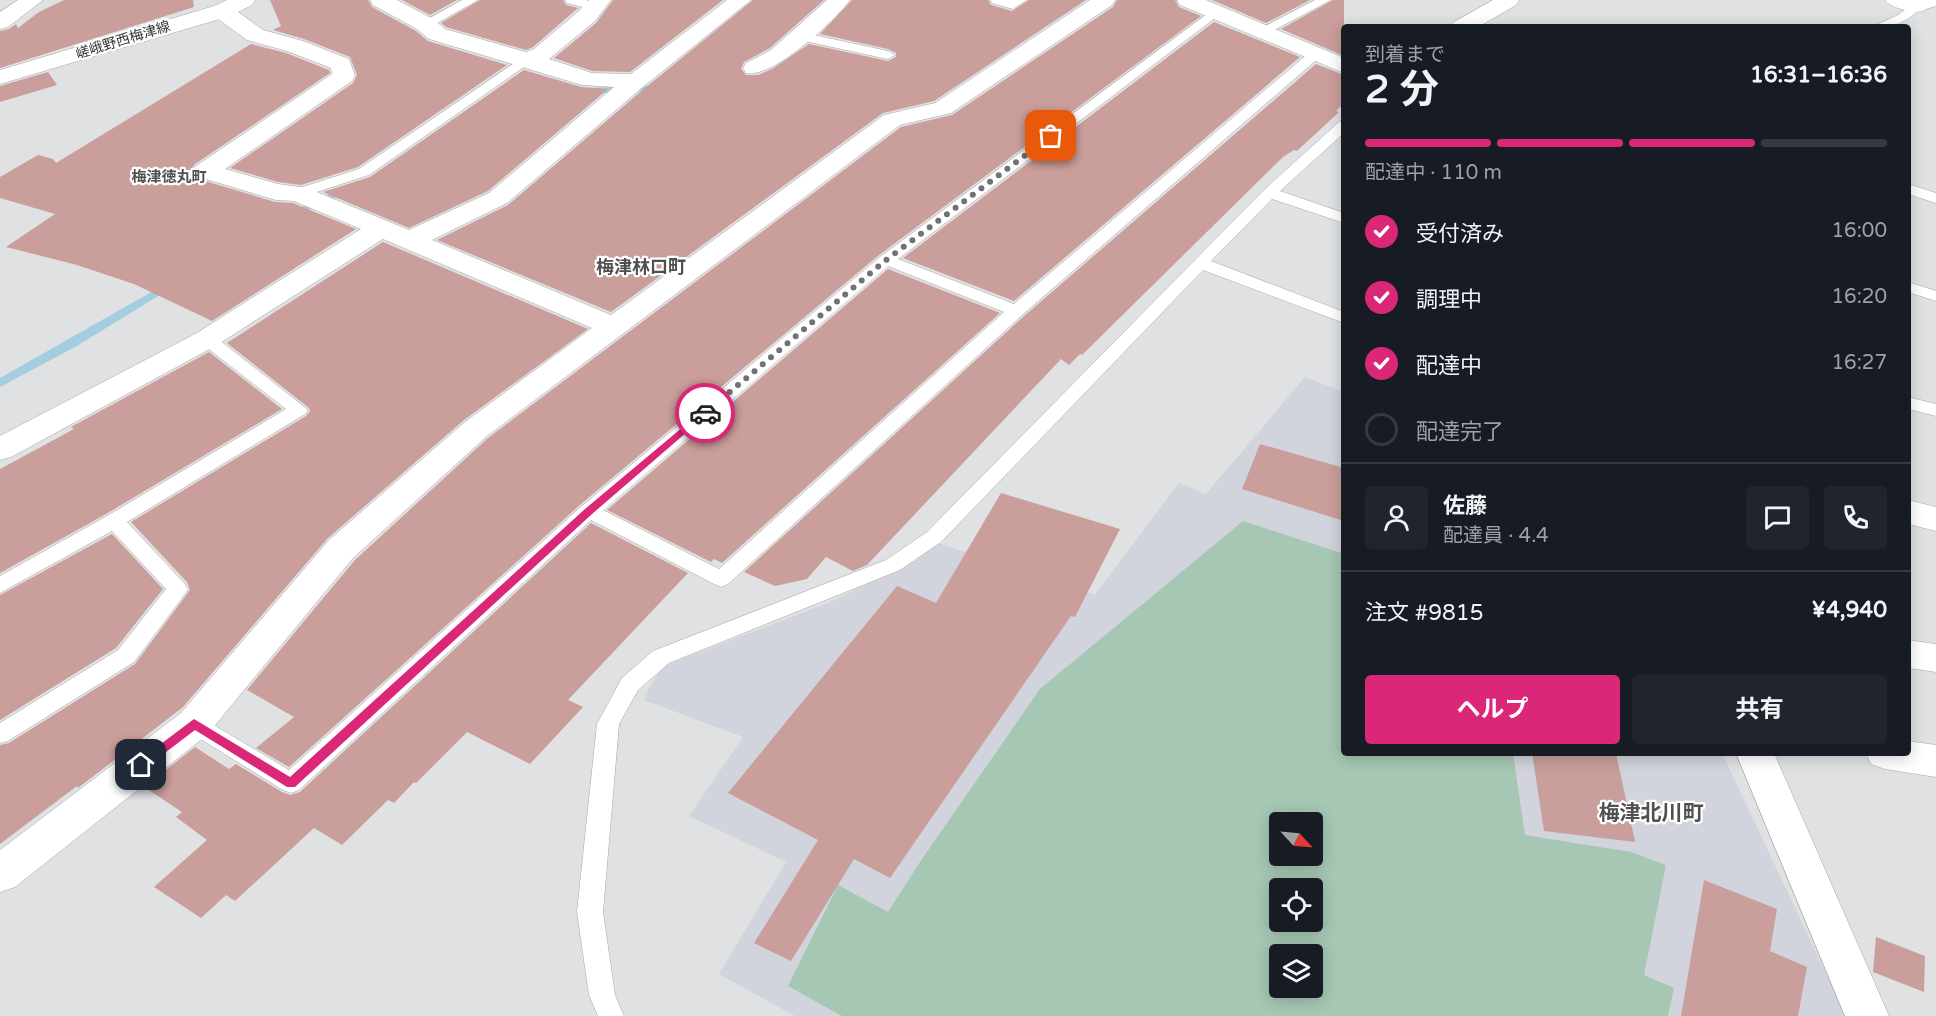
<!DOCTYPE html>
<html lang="ja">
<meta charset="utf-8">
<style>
:root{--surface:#171b24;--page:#20242c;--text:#f1f3f6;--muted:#9ea1a6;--line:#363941;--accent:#db2777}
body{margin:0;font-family:"Varela Round","Noto Sans JP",sans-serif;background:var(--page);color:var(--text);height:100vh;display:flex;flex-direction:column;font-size:22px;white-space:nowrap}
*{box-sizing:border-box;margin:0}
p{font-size:20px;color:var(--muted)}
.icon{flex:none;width:33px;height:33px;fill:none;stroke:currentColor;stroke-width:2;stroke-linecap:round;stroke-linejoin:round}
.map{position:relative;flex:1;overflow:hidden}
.panel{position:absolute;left:1341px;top:24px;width:570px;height:732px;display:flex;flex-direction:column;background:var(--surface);border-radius:6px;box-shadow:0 3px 15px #0003}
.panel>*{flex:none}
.needle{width:39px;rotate:116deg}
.controls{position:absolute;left:1269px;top:812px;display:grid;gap:12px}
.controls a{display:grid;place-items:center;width:54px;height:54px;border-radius:6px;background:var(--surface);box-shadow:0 3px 15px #0003;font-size:30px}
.pin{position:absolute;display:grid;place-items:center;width:51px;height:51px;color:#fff;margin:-26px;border-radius:12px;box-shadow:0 3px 9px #0006}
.courier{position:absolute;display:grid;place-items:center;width:60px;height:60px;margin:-30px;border:4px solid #db2777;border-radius:50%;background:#fff;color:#222;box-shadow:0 2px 8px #0007}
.summary em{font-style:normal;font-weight:700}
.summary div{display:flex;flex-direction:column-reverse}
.summary{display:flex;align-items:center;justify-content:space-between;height:102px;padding:0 24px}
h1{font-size:39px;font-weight:700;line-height:45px}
.bar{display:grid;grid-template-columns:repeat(4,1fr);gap:9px 6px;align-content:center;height:72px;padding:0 24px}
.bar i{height:8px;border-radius:4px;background:var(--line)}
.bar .current{background:var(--accent)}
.bar p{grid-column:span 4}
.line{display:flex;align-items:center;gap:15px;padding:0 24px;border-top:2px solid var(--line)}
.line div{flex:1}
.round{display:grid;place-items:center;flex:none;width:63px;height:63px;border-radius:6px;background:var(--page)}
ol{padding:0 24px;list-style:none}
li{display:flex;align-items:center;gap:18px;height:66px}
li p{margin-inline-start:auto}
li .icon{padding:6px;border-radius:50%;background:var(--accent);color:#fff;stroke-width:4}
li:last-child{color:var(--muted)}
li i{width:33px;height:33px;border:3px solid var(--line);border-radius:50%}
.button{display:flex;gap:12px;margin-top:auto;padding:12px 24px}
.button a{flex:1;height:69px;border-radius:6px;background:var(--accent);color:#fff;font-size:24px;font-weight:700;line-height:69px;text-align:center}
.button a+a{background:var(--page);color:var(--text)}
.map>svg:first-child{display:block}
.built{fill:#d1d4dc;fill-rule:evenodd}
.green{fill:#a6c7b4;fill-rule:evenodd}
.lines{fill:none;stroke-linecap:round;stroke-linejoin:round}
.stream{fill:#a2cedf;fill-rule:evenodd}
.building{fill:#ca9e9a}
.service-casing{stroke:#a7a7a8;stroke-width:1}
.minor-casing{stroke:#a7a7a8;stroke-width:1}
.tertiary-casing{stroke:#a7a7a8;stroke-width:1}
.secondary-casing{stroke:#a7a7a8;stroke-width:1}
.primary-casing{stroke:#a7a7a8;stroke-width:1}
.service{fill:#fff;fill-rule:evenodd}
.minor{fill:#fff;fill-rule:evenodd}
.tertiary{fill:#fff;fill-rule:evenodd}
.secondary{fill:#fff;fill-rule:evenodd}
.primary{fill:#fff;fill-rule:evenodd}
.route{fill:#db2777}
.done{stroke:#727272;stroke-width:6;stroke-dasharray:0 10.8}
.labels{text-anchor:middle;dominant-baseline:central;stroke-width:4.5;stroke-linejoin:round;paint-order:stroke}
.far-street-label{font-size:14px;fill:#363636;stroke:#fff}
.far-neighbourhood-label{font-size:15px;font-weight:bold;fill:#505051;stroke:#fff}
.neighbourhood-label{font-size:18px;font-weight:bold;fill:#505051;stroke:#fff}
.near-neighbourhood-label{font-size:21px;font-weight:bold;fill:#505051;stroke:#fff}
</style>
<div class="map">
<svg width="1936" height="1016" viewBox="0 0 1936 1016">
<rect width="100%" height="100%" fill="#e0e1e2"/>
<!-- built -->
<path class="built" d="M 1305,377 L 1344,392 L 1344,753 L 1722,753 L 1846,1016 L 795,1016 L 719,974 L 786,862 L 689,816 L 743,737 L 644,700 L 649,687 L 664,666 L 828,603 L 916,560 L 938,543 L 1095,595 L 1179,483 L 1206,494 ZM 1280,822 L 1312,822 L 1312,855 L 1280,855 ZM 1280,888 L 1312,888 L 1312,921 L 1280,921 ZM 1280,954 L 1312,954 L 1312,987 L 1280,987 Z"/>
<!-- green -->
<path class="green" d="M 1243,521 L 1344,554 L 1344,753 L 1513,753 L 1525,835 L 1631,852 L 1666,865 L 1644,975 L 1674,988 L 1668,1016 L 842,1016 L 788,986 L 838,885 L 888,912 L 922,859 L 1040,689 ZM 1280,822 L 1312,822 L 1312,855 L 1280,855 ZM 1280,888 L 1312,888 L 1312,921 L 1280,921 ZM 1280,954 L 1312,954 L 1312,987 L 1280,987 Z"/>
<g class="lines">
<!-- stream -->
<path class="stream" d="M 663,85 L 668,88 L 666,90 L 589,94 L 584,91 L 589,88 Z
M 348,185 L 353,188 L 352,190 L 293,217 L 285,217 L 284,215 Z
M 169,282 L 175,285 L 173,287 L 75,347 L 0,387 L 0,378 Z"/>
</g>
<!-- building -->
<path class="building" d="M 64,0 L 193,0 L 194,7 L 0,68 L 0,31 L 9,29 L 16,24 L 18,28 L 39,12 Z
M 270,0 L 368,0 L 372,7 L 416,31 L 428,41 L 507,65 L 358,167 L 301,185 L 278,182 L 230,168 L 353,83 L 357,75 L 350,57 L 304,39 L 273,30 L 281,26 Z
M 402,0 L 457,0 L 430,15 Z
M 480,0 L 563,0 L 566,5 L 578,8 L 533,47 L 526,50 L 446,27 L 441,23 Z
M 613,0 L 723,0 L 630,72 L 592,71 L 554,58 L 596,23 Z
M 753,0 L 824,0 L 770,48 L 744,62 L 741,69 L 746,75 L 758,75 L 772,69 L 809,44 L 888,61 L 896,57 L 896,53 L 888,49 L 820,34 L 852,0 L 988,0 L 991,5 L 1012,11 L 1029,0 L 1086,0 L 934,101 L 883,113 L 611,312 L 437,240 L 508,205 L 645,88 Z
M 1117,0 L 1175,0 L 1179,7 L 1201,16 L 879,255 L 581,504 L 289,767 L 256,748 L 294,717 L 247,690 L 355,560 L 488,438 L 901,127 L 952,115 L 1113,7 Z
M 1212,0 L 1310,0 L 1266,23 Z
M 1333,0 L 1344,0 L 1344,56 L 1281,29 Z
M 1214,22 L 1300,57 L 1014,301 L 903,258 Z
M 251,44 L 286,53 L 329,70 L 330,73 L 195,164 L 190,172 L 195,178 L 275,202 L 293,203 L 356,229 L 212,321 L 134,284 L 77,265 L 6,247 L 55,214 L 0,198 L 0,177 L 38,155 L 53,159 L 56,163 Z
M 1316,64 L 1344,75 L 1344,103 L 1336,111 L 1339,112 L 1297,151 L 1294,150 L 1283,157 L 1082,355 L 1080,354 L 1069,365 L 1061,359 L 867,565 L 853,571 L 826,557 L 807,579 L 775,586 L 744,572 L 1023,317 Z
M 524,70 L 581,87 L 608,89 L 488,191 L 409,228 L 323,192 L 370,177 Z
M 48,72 L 57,85 L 0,102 L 0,86 Z
M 383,242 L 588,329 L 464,420 L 328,538 L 183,707 L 78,788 L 77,786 L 0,844 L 0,745 L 9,743 L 135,664 L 190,590 L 187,582 L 131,522 L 306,416 L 310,411 L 309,408 L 227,343 Z
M 888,269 L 1000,313 L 722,563 L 714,559 L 711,562 L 607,510 Z
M 209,352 L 282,409 L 106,514 L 0,573 L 0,469 L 74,429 L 71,427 Z
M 1260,444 L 1344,468 L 1344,521 L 1242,489 Z
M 1001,493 L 1120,529 L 1075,617 L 1071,616 L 890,878 L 854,859 L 791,961 L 754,943 L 818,840 L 728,793 L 897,586 L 936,603 Z
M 591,523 L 688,573 L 568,700 L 583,707 L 530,764 L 467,732 L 416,783 L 414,782 L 394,803 L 388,800 L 342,845 L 314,828 L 235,901 L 226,895 L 201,918 L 154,887 L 207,840 L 176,817 L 182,812 L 144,787 L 195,747 L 229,769 L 236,764 L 282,792 L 290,795 L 300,792 Z
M 112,534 L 163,589 L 116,648 L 0,720 L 0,595 Z
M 1532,753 L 1616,753 L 1635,842 L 1544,831 Z
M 1704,880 L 1777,909 L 1770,951 L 1807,967 L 1798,1016 L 1681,1016 Z
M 1876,937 L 1925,956 L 1924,992 L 1873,972 Z"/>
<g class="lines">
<!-- service casing -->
<g class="service-casing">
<path id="service" d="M 462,0 L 478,0 L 430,27 L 425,28 L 419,24 Z
M 565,0 L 586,0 L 600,6 L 594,10 L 567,3 Z
M 990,0 L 1027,0 L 1013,9 L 992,3 Z
M 1315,0 L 1331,0 L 1265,35 L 1255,35 L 1254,32 Z
M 1916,2 L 1922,6 C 1908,23 1893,27 1872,27 L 1898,15 Z
M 1215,8 L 1219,9 L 1221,12 L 1219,15 L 898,259 L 1014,304 L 1310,52 L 1315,51 L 1322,55 L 1022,315 L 728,584 L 721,587 L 714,584 L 591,520 L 299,790 L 291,793 L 283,790 L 186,730 L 183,724 L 186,718 L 194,715 L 202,718 L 289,770 L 582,506 L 880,257 ZM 888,266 L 1004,312 L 719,569 L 603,510 Z
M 800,32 L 888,51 L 895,55 L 888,59 L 795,39 L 793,36 Z
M 526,55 L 533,59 L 531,62 L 369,175 L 298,198 L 290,193 L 293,190 L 359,169 Z
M 1344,121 L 1344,133 L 1280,191 L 1344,213 L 1344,223 L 1272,199 L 1211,261 L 1344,312 L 1344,323 L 1203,270 L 941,542 L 900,570 L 669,663 L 638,690 L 619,724 L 603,912 L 615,995 L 624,1016 L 598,1016 L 589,995 L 577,912 L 597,724 L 622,678 L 653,651 L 886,560 L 927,532 L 1264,190 L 1339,122 Z
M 1908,184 L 1936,193 L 1936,203 L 1908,194 Z
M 1908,282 L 1936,291 L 1936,301 L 1908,292 Z
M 207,334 L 213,335 L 308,410 L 305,414 L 127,522 L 185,584 L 188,589 L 185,594 L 134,662 L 8,741 L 0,743 L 0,723 L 118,650 L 166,589 L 112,531 L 0,593 L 0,576 L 107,516 L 286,409 L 201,343 L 198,339 L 201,335 Z
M 1908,397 L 1936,404 L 1936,416 L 1908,409 Z"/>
</g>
<!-- minor casing -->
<g class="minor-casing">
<path id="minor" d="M 370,0 L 397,0 L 433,19 L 445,29 L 526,52 L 534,49 L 579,11 L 589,0 L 611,0 L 595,21 L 549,59 L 592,73 L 631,74 L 727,0 L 751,0 L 644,86 L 507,203 L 432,240 L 611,315 L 884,115 L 935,103 L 1090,0 L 1115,0 L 1112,5 L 951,113 L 900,125 L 487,436 L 353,558 L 207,735 L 15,887 L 0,892 L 0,850 L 181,713 L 329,540 L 465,422 L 592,328 L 383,239 L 217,345 L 11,457 L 0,460 L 0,436 L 197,333 L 361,229 L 294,201 L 276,200 L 196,176 L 192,171 L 196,166 L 332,74 L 331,68 L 287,51 L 247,40 L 214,16 L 211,11 L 214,6 L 222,5 L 230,6 L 263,30 L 303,41 L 349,59 L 355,76 L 352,81 L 225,169 L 278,184 L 307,188 L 409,230 L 489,193 L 614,87 L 582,85 L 429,39 L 417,29 L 373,5 Z
M 827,0 L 850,0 C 835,21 772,79 746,73 L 743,68 L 746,63 L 771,50 Z
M 1177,0 L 1206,0 L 1344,58 L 1344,73 L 1180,5 Z
M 1912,0 L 1936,0 L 1936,6 L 1916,12 L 1908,11 L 1905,6 Z
M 1908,500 L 1936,507 L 1936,531 L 1908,524 Z
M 1908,640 L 1936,644 L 1936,672 L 1908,668 Z
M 1908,741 L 1936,745 L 1936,777 L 1885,769 L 1871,764 L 1866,753 L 1908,753 Z
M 1736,753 L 1774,753 L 1889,1016 L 1845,1016 Z"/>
</g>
<!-- tertiary casing -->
<g class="tertiary-casing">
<path id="tertiary" d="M 1493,0 L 1519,0 L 1516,5 L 1478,27 L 1451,27 L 1454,22 Z
M 1885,0 L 1919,0 L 1927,6 L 1924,11 C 1913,13 1892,9 1885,0 Z"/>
</g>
<!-- secondary casing -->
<g class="secondary-casing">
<path id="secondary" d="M 227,0 L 255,0 L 252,5 L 230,16 L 0,84 L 0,70 L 214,6 Z"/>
</g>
<!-- primary casing -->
<g class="primary-casing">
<path id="primary" d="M 18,0 L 43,0 L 8,27 L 0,29 L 0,12 Z"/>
</g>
<!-- service -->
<use href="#service" class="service"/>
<!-- minor -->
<use href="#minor" class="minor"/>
<!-- tertiary -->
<use href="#tertiary" class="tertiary"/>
<!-- secondary -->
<use href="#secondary" class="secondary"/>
<!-- primary -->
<use href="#primary" class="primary"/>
</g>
<!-- route -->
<path class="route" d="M 702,411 L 709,413 L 592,514 L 295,787 L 287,787 L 195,730 L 145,768 L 137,768 L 137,762 L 194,719 L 290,777 L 585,509 Z"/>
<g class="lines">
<!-- done -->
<path class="done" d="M 705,413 L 886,260 L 1051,136"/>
</g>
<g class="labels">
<!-- far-street labels -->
<g class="far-street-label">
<text transform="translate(123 40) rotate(-17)">嵯峨野西梅津線</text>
</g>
<!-- far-neighbourhood labels -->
<g class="far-neighbourhood-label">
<text x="169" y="177">梅津徳丸町</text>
</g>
<!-- neighbourhood labels -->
<g class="neighbourhood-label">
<text x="641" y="267">梅津林口町</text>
</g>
<!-- near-neighbourhood labels -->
<g class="near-neighbourhood-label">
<text x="1651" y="813">梅津北川町</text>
</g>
</g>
</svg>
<div class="controls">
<a><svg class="needle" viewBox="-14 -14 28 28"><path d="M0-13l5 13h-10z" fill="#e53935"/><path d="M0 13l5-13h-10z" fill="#9ea1a6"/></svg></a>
<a><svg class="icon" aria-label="locate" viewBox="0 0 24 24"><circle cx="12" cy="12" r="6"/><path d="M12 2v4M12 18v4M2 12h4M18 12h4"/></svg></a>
<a><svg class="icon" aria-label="layers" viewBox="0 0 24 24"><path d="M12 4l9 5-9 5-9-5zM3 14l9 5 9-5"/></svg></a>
</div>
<div class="pin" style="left:1051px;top:136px;background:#ea580c"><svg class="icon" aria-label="bag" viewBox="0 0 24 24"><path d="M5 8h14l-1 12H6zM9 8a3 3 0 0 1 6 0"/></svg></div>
<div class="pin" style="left:141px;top:765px;background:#1f2937"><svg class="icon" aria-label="home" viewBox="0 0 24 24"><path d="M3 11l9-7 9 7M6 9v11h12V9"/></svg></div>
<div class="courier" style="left:705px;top:413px"><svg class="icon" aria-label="car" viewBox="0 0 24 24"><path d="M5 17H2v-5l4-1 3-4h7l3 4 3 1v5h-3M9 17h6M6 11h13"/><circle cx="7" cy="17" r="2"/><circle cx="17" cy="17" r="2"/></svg></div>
<section class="panel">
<div class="summary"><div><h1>2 分</h1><p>到着まで</p></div><em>16:31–16:36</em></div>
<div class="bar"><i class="current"></i><i class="current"></i><i class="current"></i><i></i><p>配達中 · 110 m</p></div>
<ol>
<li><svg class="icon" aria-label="check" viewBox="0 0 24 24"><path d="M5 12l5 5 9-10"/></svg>受付済み<p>16:00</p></li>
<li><svg class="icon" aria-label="check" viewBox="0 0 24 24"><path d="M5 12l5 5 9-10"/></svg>調理中<p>16:20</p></li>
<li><svg class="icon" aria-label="check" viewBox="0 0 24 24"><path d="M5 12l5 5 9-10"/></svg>配達中<p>16:27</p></li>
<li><i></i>配達完了</li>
</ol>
<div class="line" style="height:108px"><a class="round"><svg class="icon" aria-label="person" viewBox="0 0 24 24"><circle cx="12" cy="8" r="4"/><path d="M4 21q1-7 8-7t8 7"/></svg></a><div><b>佐藤</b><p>配達員 · 4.4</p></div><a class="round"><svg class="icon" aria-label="chat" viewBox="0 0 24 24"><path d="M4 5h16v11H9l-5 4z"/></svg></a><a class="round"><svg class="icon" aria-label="phone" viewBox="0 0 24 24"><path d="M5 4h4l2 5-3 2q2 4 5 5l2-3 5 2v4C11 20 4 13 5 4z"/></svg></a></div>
<div class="line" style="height:78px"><div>注文 #9815</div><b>¥4,940</b></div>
<div class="button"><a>ヘルプ</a><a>共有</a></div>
</section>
</div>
